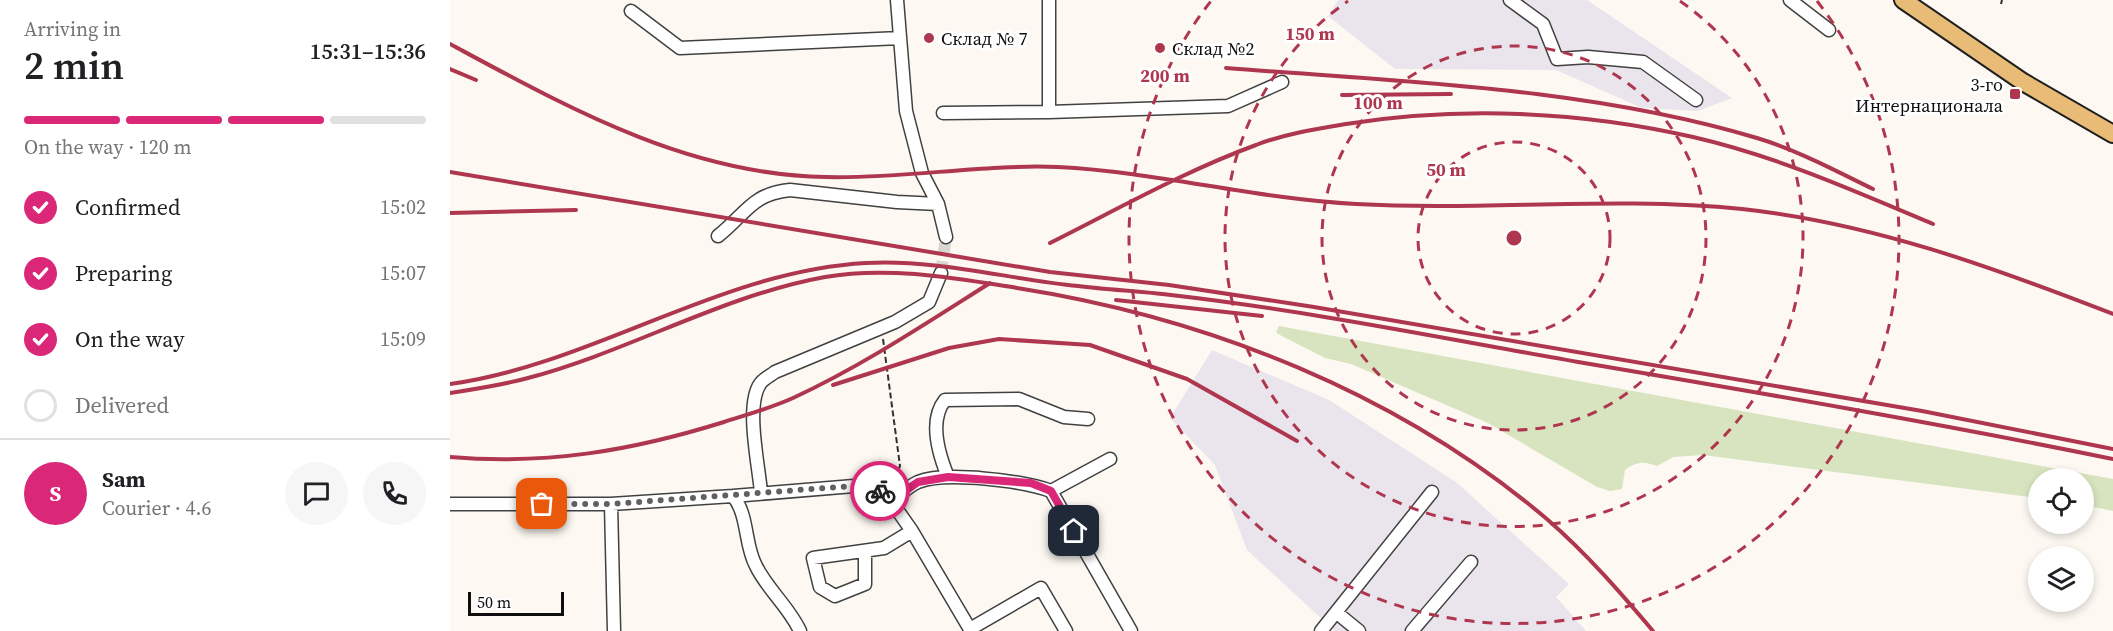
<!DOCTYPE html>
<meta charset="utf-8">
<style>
:root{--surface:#fff;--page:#f6f6f6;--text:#202124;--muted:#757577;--line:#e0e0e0;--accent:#db2777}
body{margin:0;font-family:"Source Serif 4",serif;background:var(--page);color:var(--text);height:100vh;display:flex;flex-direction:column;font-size:22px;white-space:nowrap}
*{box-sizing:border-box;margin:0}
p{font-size:20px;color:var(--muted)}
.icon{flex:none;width:33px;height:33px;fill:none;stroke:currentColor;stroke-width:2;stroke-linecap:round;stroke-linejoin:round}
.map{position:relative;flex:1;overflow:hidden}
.side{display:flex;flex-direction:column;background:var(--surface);width:450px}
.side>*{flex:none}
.buttons{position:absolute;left:1578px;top:468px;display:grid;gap:12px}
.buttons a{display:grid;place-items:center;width:66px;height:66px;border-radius:50%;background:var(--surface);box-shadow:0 3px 9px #0003;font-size:30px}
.scale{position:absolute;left:18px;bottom:15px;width:96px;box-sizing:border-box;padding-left:6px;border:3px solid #0e0e0e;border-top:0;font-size:16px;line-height:21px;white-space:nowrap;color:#0e0e0e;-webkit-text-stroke:4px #fff;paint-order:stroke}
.pin{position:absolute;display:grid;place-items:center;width:51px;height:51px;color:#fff;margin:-26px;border-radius:12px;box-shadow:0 3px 9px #0006}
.courier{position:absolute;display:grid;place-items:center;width:60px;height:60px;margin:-30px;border:4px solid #db2777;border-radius:50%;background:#fff;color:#222;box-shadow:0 2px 8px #0007}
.head em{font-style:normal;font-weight:600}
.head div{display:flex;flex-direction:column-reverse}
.head{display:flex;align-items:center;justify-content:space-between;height:102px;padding:0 24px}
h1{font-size:39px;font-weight:600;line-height:45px}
.bar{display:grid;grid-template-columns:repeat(4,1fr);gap:9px 6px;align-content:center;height:72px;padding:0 24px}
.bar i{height:8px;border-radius:4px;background:var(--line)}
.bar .active{background:var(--accent)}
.bar p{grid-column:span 4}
.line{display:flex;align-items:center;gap:15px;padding:0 24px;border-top:2px solid var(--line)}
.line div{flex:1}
.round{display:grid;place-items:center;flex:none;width:63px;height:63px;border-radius:32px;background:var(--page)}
ol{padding:0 24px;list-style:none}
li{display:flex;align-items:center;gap:18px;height:66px}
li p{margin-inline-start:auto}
li .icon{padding:6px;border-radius:50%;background:var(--accent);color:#fff;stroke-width:4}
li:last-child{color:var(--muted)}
li i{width:33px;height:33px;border:3px solid var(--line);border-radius:50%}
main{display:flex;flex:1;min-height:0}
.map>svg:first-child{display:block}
.industrial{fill:#eae4ec}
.green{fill:#d8e4bf}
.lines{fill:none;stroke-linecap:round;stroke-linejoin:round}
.minor-tunnel{stroke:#d9d6d0;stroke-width:12;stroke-dasharray:12 6;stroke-linecap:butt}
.minor-casing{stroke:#414141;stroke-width:15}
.major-casing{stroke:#1f1f1f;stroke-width:20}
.path{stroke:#303030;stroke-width:2;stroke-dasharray:6 3;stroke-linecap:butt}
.minor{stroke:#fff;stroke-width:12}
.major{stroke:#e8bb77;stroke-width:16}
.rail{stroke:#ae374f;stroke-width:4}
.done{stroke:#62605e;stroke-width:6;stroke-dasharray:0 10.8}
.route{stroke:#db2777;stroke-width:8}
.ring{fill:none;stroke:#ae374f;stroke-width:3;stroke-dasharray:10 8}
.poi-dot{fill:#ae374f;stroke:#fff;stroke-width:2}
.labels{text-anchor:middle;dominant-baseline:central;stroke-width:6;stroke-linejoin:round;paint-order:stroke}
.poi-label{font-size:18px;fill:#0e0e0e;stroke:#fff;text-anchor:start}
.centre{fill:#ae374f;stroke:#fff;stroke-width:3}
.ring-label{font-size:18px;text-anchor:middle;font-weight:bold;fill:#ae374f;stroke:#fff;stroke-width:6;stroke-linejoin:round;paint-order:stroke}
</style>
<main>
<section class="side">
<div class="head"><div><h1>2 min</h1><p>Arriving in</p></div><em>15:31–15:36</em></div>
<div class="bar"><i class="active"></i><i class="active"></i><i class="active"></i><i></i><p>On the way · 120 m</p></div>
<ol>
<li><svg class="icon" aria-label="check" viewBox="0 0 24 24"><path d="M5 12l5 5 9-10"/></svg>Confirmed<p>15:02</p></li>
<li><svg class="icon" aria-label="check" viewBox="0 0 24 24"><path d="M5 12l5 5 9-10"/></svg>Preparing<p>15:07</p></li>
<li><svg class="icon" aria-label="check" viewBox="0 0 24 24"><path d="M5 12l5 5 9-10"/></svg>On the way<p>15:09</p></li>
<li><i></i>Delivered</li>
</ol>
<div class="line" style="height:108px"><b class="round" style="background:var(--accent);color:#fff">S</b><div><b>Sam</b><p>Courier · 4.6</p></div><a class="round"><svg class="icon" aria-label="chat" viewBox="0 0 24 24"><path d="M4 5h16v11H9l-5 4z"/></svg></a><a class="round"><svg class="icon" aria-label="phone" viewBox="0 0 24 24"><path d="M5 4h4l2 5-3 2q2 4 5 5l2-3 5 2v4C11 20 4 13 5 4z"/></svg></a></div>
</section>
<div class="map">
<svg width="1663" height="631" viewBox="0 0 1663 631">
<rect width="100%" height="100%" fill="#fdf9f2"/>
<!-- industrial -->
<path class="industrial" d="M 888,0 L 1137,0 L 1282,98 L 1248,111 L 1192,108 L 1106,70 L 945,69 L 878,16 Z
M 762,350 L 879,400 L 1006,482 L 1119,584 L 1106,597 L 1136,631 L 885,631 L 797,550 L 765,465 L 720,418 Z"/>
<!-- green -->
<path class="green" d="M 829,326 L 1663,479 L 1663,511 L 1634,505 L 1634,478 L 1588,478 L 1588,498 L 1253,455 L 1223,457 L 1207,466 C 1194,461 1187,461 1175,470 L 1172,489 L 1160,491 L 1147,487 L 1038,423 L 901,364 L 875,358 L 828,334 L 826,332 Z"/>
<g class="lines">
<!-- minor-tunnel -->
<path class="minor-tunnel" d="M 491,273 L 496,237"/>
<!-- minor casing -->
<g class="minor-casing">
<path id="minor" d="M 447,0 L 456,111 L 472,173 L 488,204 L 496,237
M 1060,0 L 1093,24 L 1107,59 L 1138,57 L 1193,62 L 1246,100
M 1340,0 L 1379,30
M 181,11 L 230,48 L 450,38
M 599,112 L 778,106 L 832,82
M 493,113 L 599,112 L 599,0
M 268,236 C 296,214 301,194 340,190 L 447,202 L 488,204
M 498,477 C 489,455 478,421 495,400 L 569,399 L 614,417 L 638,419
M 601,491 L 660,459
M 311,493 C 309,466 295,406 310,384 C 313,379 320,376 325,372 L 445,322 L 479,302 L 491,273
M 283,496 L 416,485 L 433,493 L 441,501 L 462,531 L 521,631
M 441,501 C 449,495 459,486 468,482 C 496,471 574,481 601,491 L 681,631
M 0,504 L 161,504 L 283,496 C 299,516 294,544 306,566 C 317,589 339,607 350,631
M 161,504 L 164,631
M 415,551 L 415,584 L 385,596 L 370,587 L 363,558 L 434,548 L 462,531
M 887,613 L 909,631
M 520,629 L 591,588 L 616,631
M 871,631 L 982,492
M 962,631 L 1021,562"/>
</g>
<!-- major casing -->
<g class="major-casing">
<path id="major" d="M 1453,0 L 1573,82 L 1663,134"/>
</g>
<!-- path -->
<path class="path" d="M 1551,4 L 1552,0
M 433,339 L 450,466 L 443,481"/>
<!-- minor -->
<use href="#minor" class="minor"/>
<!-- major -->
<use href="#major" class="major"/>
<!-- rail -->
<path class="rail" d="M 0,44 C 119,108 238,175 376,177 C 454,179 531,164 608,167 C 708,172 806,199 906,204 C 1034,211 1165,196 1292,209 C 1422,223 1542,267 1663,314
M 776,68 C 953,82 1136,87 1307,138 C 1347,150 1386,171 1423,189
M 0,69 L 26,80
M 892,95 L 1001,94
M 0,172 L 600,272 L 719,285 L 864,307 L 1472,411 L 1663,449
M 0,213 L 126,210
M 600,243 C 668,209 735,171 806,145 C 834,134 866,129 896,124 C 1010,106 1130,111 1243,137 C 1326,156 1405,191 1483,224
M 666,300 L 812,316
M 0,384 C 144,364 269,271 416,263 C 488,259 557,279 628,286 C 659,290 690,291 721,295 C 860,311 997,339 1134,363 C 1311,393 1487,423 1663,459
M 383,385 L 499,348 L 549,339 L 640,345 L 737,379 L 847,441
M 0,393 C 26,389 53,385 78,378 C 180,351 271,296 375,277 C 438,266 504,278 567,288 C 758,318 949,393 1098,520 C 1137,554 1170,592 1203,631
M 0,457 C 97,465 181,451 274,422 C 296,415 321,408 343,398 C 412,366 475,324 540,283"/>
</g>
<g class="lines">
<!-- done -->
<path class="done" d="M 92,504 L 161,504 L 416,485 L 430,491"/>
<!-- route -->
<path class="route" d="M 430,491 L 441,501 L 468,482 L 498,477 L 581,483 L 601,491 L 624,531"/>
</g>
<!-- distance rings -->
<g class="ring">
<circle cx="1064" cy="238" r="96"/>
<circle cx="1064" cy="238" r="192"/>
<path d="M1230 1A289 289 0 1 1 898 1"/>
<path d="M1367 1A385 385 0 1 1 761 1"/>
</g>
<!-- markers -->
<g class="poi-dot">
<circle cx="479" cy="38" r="6"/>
<circle cx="710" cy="48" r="6"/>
<rect x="1559" y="88" width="12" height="12" rx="3"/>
</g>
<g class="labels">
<!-- poi labels -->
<g class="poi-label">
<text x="491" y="38">Склад № 7</text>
<text x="722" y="48">Склад №2</text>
<text x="1553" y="84" text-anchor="end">3-го<tspan x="1553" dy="21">Интернационала</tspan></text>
</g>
</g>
<circle cx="1064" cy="238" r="9" class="centre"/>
<g class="ring-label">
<text x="860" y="40">150 m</text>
<text x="715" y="82">200 m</text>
<text x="928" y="109">100 m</text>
<text x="996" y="176">50 m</text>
</g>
</svg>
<div class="buttons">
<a><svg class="icon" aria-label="locate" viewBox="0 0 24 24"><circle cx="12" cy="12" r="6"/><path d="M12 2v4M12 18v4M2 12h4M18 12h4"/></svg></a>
<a><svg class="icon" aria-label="layers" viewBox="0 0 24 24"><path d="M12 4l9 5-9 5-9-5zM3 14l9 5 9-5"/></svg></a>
</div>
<div class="scale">50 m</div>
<div class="pin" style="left:92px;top:504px;background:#ea580c"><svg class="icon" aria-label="bag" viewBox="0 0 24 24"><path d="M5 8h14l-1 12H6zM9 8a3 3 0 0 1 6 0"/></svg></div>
<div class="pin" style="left:624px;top:531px;background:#1f2937"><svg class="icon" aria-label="home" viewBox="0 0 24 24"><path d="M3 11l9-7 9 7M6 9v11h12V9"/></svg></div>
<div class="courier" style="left:430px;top:491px"><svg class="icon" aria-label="bike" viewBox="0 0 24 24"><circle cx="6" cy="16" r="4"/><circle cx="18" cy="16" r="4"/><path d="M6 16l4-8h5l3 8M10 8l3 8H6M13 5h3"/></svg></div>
</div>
</main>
